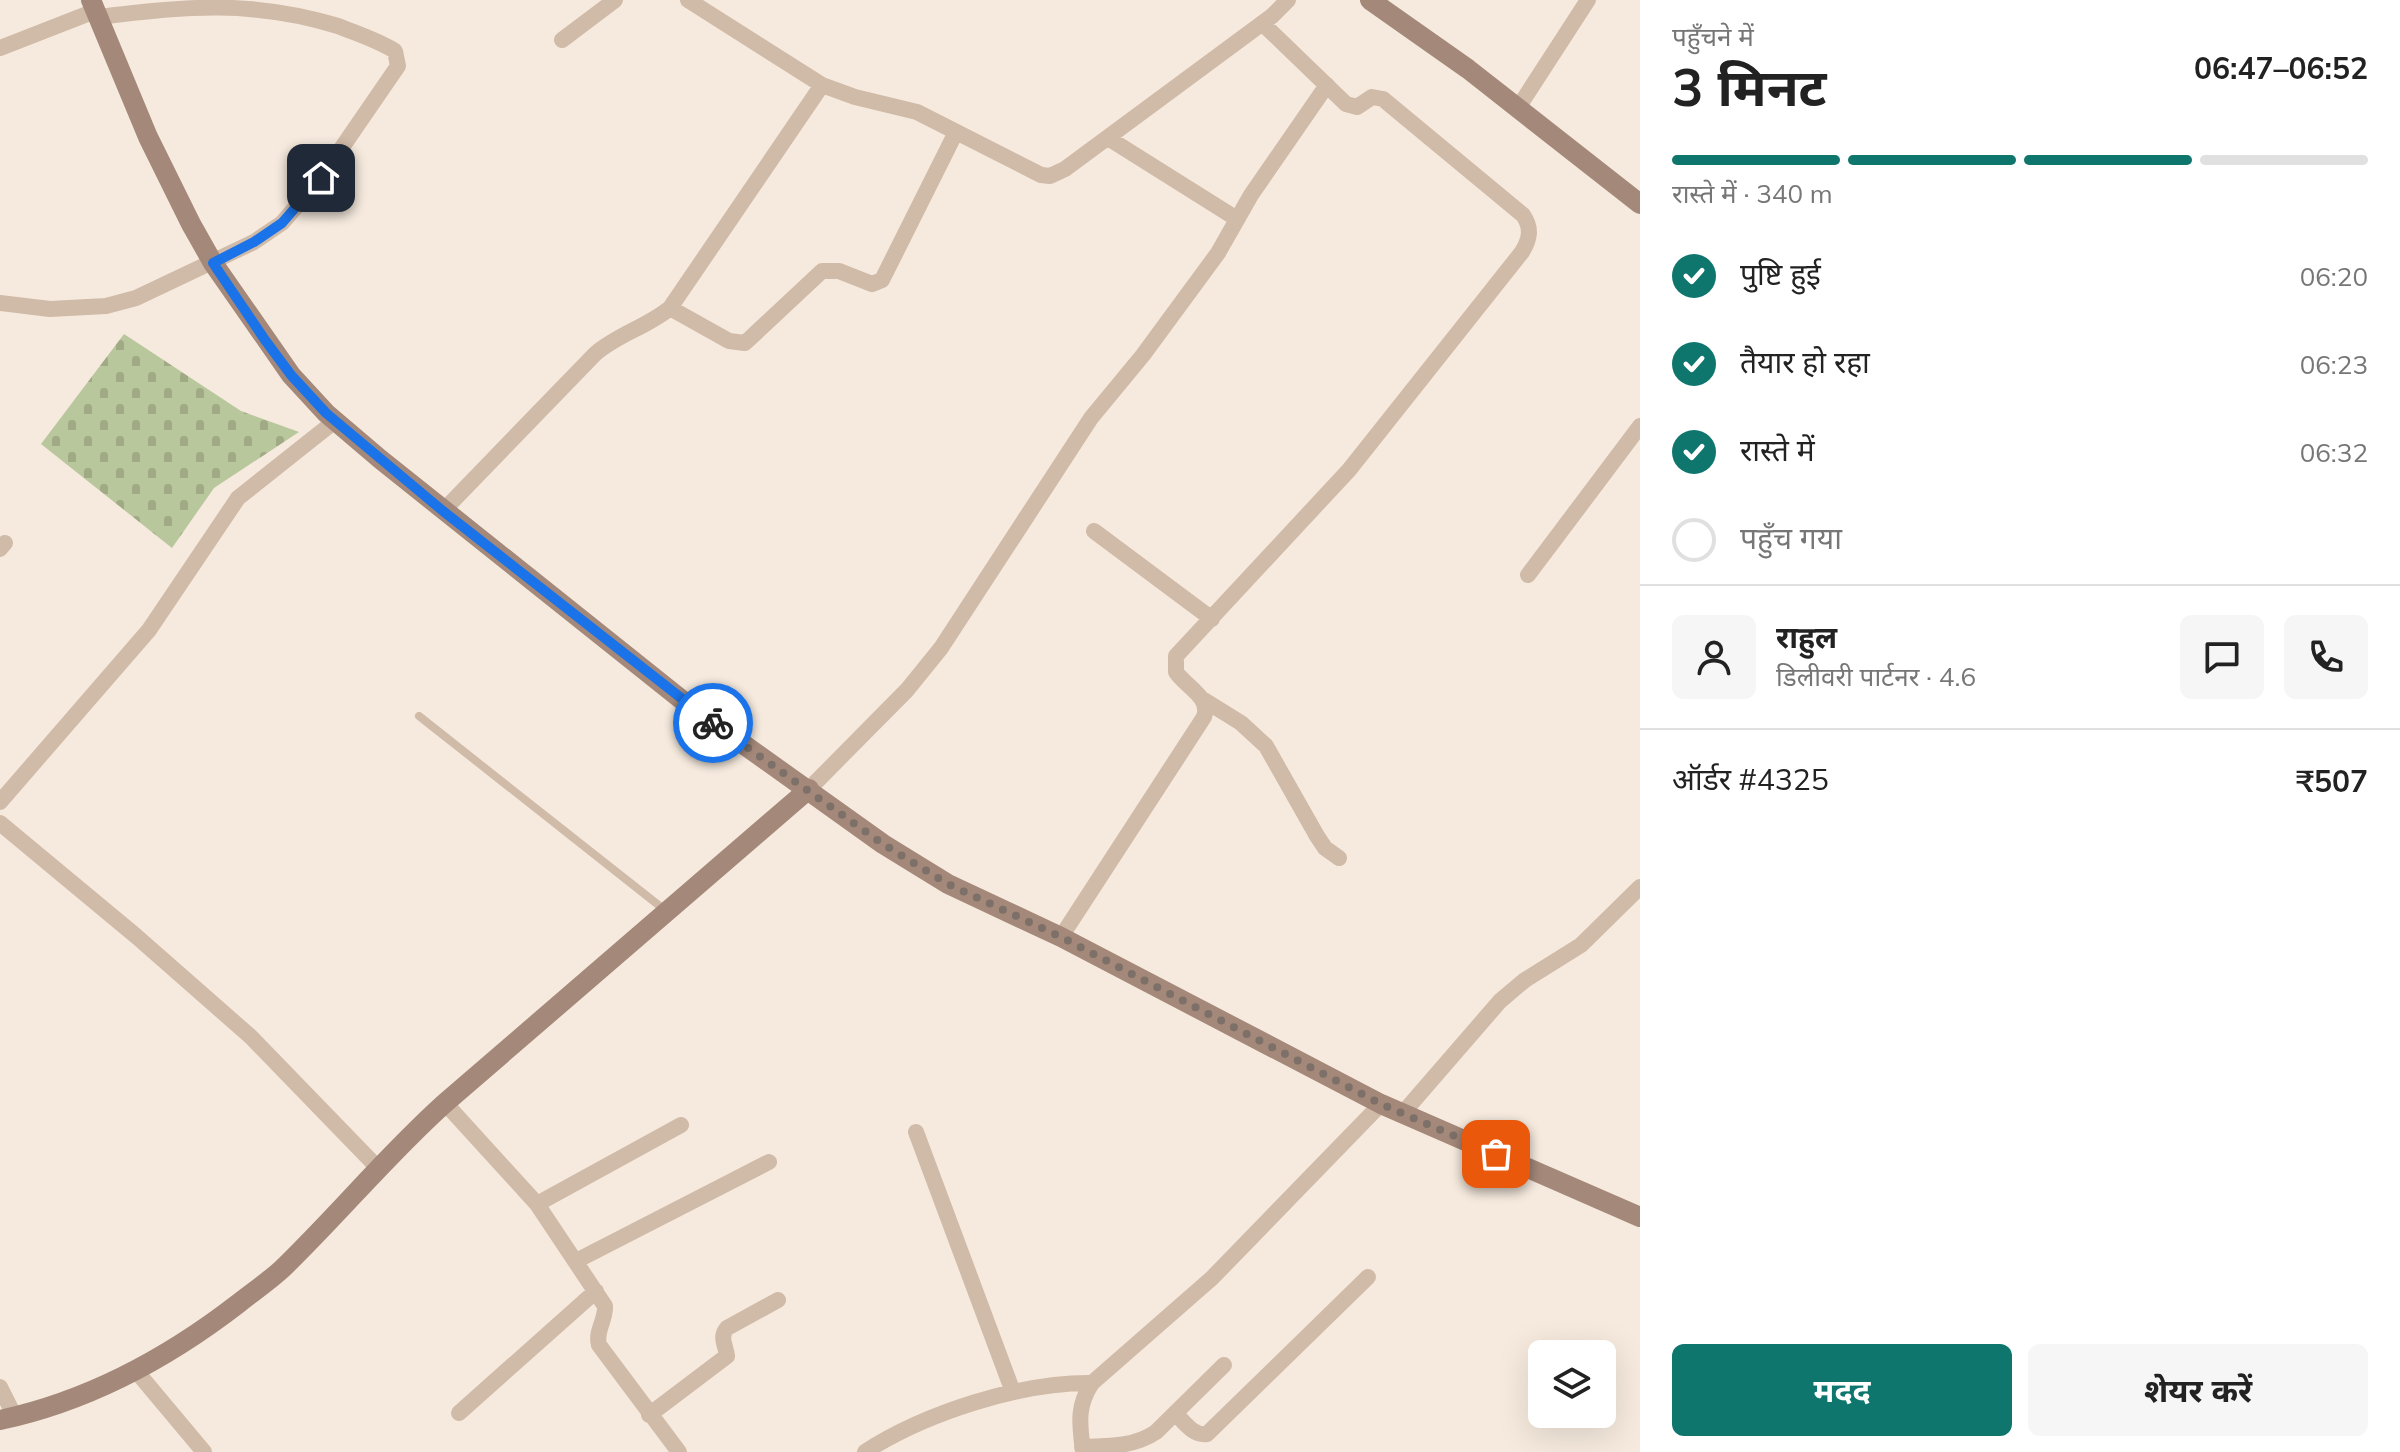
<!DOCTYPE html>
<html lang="hi">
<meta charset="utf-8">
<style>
:root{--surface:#fff;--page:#f6f6f6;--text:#222;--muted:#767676;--line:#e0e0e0;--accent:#0f766e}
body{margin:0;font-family:Mulish,"Noto Sans Devanagari",sans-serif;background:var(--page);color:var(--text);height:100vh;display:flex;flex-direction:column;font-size:30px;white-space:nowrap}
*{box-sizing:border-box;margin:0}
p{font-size:26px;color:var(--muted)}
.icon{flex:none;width:44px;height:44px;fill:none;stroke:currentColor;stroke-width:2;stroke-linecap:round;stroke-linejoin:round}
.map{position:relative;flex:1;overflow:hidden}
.details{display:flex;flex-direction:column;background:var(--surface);width:760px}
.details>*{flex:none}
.fabs{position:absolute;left:1528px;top:1340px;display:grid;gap:16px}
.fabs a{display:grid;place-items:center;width:88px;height:88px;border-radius:12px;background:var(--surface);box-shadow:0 8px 32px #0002;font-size:40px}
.pin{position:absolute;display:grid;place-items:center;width:68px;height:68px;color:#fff;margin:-34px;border-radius:16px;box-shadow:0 4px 12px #0006}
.courier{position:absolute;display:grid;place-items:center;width:80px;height:80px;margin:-40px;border:6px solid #1a73e8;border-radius:50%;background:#fff;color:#222;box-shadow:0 2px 10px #0007}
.head em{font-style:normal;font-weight:700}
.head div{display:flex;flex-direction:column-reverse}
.head{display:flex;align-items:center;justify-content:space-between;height:136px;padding:0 32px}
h1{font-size:52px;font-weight:700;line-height:60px}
.bar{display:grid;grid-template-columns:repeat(4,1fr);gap:12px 8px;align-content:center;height:96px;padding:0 32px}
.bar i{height:10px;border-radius:6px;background:var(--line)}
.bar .active{background:var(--accent)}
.bar p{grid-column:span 4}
.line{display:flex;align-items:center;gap:20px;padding:0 32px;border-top:2px solid var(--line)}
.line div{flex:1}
.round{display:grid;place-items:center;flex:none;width:84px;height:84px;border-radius:12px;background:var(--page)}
ol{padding:0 32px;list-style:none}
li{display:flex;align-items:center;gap:24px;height:88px}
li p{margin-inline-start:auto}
li .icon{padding:8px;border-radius:50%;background:var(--accent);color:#fff;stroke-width:4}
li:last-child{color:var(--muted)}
li i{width:44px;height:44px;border:4px solid var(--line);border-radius:50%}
.button{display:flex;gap:16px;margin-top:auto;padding:16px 32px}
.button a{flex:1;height:92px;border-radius:12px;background:var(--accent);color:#fff;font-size:32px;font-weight:700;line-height:92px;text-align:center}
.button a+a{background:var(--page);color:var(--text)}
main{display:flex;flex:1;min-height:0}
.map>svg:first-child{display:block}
.cemetery{fill:url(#cemetery-stones)}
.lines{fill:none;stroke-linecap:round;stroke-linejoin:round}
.lane{stroke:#d0baa8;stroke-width:8}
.street{stroke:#d0baa8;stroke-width:16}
.secondary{stroke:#a48879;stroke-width:20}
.done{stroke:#7d7068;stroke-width:8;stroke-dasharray:0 14.4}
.route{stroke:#1a73e8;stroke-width:10}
</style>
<main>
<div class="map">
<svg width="1640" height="1452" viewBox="0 0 1640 1452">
<defs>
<pattern id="cemetery-stones" width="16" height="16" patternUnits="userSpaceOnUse" patternTransform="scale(2)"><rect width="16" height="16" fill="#b9c79c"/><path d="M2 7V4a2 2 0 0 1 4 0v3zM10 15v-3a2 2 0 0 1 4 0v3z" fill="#a0ab86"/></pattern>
</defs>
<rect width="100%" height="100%" fill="#f6eade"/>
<!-- cemetery -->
<path class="cemetery" d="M 124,334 L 241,411 L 299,432 L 214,488 L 172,548 L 41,444 Z"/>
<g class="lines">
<!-- lane -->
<path class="lane" d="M 419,716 L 666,911"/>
<!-- street -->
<path class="street" d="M 688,0 L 822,85 L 855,97 L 917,112 L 1041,175 L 1050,176 L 1065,169 L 1272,16 L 1288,0
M 562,40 L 615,0
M 0,48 L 95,11
M 1518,108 L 1588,0
M 1108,138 L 1237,219
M 0,303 L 50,309 L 106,306 L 136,298 L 254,242 L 282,223 L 321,178 L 398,66 L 395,51 C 377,40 358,34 338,26 C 253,0 185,6 99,17
M 670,308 L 729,341 L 745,343 L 822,271 L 839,271 L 872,284 L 882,280 L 956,132
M 443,511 L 595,354 C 618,334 647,327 670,308 L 822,85
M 1094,531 L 1212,619
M 0,549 L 5,543
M 1528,575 L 1640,426
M 1204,700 L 1241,723 L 1266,746 L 1317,836 L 1325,848 L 1339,858
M 809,789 L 907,690 L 941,648 L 1091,418 L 1143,355 L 1218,253 L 1251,195 L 1327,85
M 0,802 L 149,630 L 238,498 L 335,421
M 0,823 L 136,936 L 251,1037 L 378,1168
M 1061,937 L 1204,717 C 1211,697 1186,687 1176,672 L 1176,656 L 1349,470 L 1522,252 C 1530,239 1532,228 1523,215 L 1383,99 L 1372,97 L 1357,107 L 1346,104 L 1262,23
M 445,1103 L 537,1204 L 605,1306 C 606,1320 595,1331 599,1345 L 679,1452
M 1403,1113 L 1500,1001 L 1525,980 L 1581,945 L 1640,887
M 916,1132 L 1013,1392
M 537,1204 L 681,1125
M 576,1261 L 769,1162
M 137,1372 L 204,1452
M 0,1387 L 15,1417
M 459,1413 L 596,1291
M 1175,1413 C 1184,1422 1193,1436 1207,1434 L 1368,1277
M 649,1415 L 727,1356 C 726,1346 719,1337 727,1328 L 778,1300
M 1082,1447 C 1108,1446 1134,1447 1156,1432 L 1224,1365
M 865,1452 C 925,1413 1021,1382 1092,1383
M 1083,1452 C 1080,1425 1076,1407 1092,1383 L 1212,1278 L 1381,1104"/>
<!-- secondary -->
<path class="secondary" d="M 91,0 L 148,137 L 191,224 L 213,263 L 291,375 L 326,413 L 380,459 L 687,704 L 883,844 L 948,884 L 1061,937 L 1381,1104 L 1640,1217
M 1370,0 L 1468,69 L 1640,204
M 0,1420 C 89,1401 168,1358 239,1303 C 253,1292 269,1281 282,1269 C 338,1215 387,1155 445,1103 L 809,789"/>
</g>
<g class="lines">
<!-- done -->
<path class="done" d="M 713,723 L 883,844 L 948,884 L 1061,937 L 1381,1104 L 1496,1154"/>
<!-- route -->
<path class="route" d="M 321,178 L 282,223 L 254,242 L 213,263 L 265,340 L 291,375 L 326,413 L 443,511 L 713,723"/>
</g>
</svg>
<div class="fabs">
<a><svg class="icon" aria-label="layers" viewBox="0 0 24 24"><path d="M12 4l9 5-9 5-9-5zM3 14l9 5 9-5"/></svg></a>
</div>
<div class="pin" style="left:1496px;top:1154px;background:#ea580c"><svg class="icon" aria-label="bag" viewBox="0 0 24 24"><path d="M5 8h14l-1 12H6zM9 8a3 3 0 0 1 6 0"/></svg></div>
<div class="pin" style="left:321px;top:178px;background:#1f2937"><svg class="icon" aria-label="home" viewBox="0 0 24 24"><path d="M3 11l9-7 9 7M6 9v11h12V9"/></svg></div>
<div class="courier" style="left:713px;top:723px"><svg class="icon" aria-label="bike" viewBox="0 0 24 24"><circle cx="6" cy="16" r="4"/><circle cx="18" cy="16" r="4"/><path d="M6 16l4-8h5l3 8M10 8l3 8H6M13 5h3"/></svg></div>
</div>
<section class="details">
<div class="head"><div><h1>3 मिनट</h1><p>पहुँचने में</p></div><em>06:47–06:52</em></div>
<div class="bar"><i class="active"></i><i class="active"></i><i class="active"></i><i></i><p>रास्ते में · 340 m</p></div>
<ol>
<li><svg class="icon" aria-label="check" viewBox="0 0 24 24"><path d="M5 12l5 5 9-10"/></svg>पुष्टि हुई<p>06:20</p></li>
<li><svg class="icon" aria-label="check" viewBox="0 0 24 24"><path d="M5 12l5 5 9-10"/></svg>तैयार हो रहा<p>06:23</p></li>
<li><svg class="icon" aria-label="check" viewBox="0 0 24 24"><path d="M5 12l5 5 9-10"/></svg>रास्ते में<p>06:32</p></li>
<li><i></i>पहुँच गया</li>
</ol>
<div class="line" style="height:144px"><a class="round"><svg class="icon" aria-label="person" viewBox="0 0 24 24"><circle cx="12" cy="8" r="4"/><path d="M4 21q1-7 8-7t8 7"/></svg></a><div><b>राहुल</b><p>डिलीवरी पार्टनर · 4.6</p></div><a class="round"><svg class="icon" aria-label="chat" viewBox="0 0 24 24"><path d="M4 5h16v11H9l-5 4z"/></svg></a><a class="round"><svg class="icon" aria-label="phone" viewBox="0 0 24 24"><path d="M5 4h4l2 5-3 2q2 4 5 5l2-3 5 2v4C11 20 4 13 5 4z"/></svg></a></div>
<div class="line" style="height:104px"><div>ऑर्डर #4325</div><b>₹507</b></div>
<div class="button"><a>मदद</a><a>शेयर करें</a></div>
</section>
</main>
